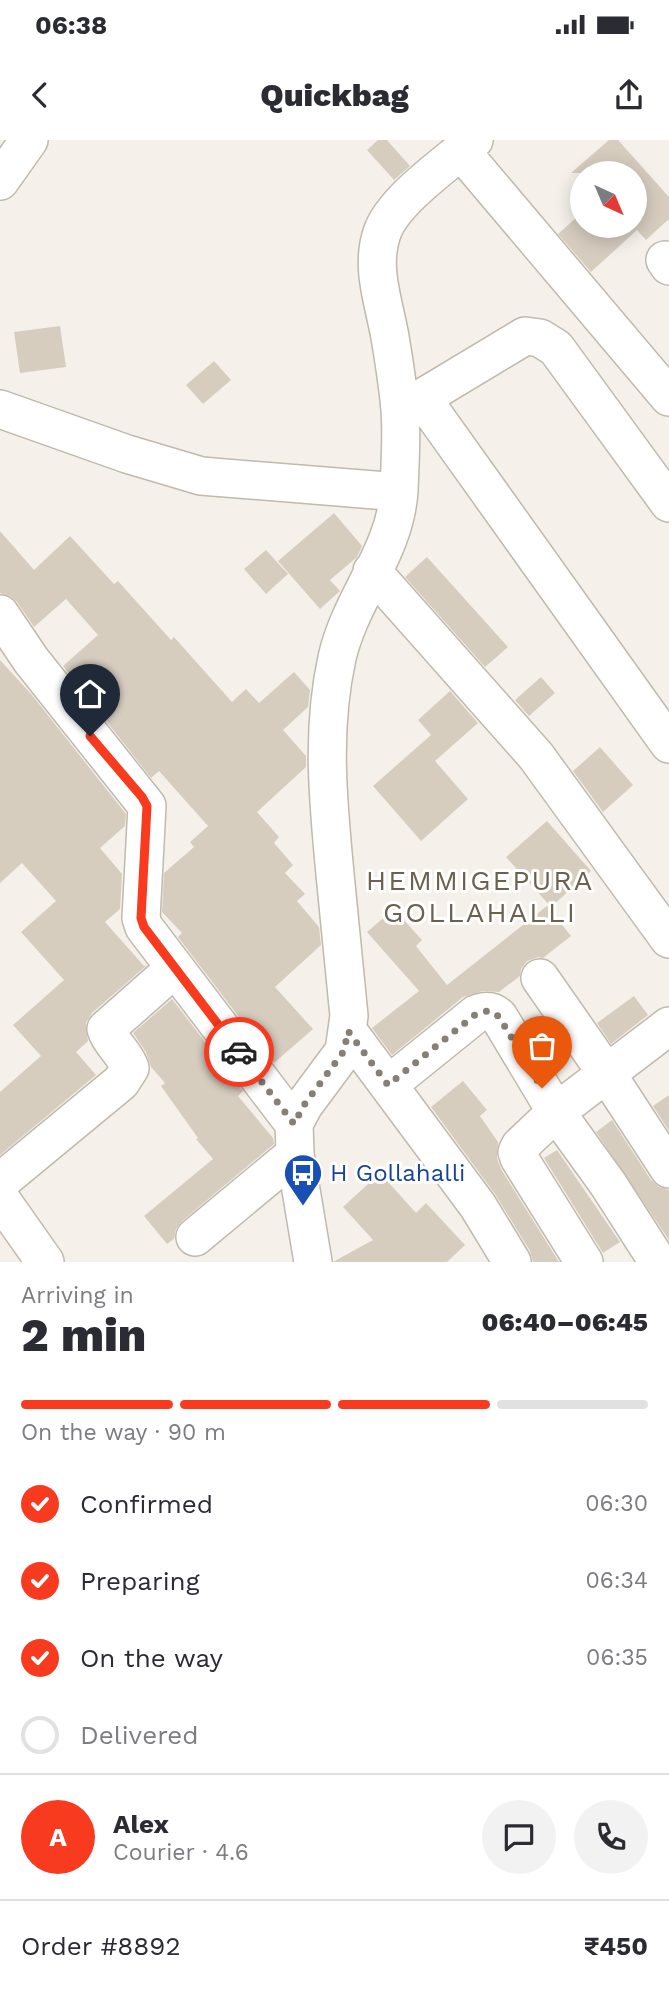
<!DOCTYPE html>
<meta charset="utf-8">
<style>
:root{--surface:#fff;--page:#f2f2f3;--text:#2b2b33;--muted:#7c7c81;--line:#e1e1e2;--accent:#f83b1e}
body{margin:0;font-family:"Work Sans",sans-serif;background:var(--page);color:var(--text);height:100vh;display:flex;flex-direction:column;font-size:26px;white-space:nowrap}
*{box-sizing:border-box;margin:0}
p{font-size:23px;color:var(--muted)}
.icon{flex:none;width:38px;height:38px;fill:none;stroke:currentColor;stroke-width:2;stroke-linecap:round;stroke-linejoin:round}
.map{position:relative;height:1122px;overflow:hidden}
.details{display:flex;flex-direction:column;background:var(--surface);flex:1}
.details>*{flex:none}
.needle{width:46px;rotate:136deg}
.controls{position:absolute;left:570px;top:21px;display:grid;gap:14px}
.controls a{display:grid;place-items:center;width:77px;height:77px;border-radius:50%;background:var(--surface);box-shadow:0 4px 18px #0003;font-size:35px}
.pin{position:absolute;display:grid;place-items:center;width:60px;height:60px;color:#fff;margin:-72px -30px;border-radius:50% 50% 50% 0;rotate:-45deg;box-shadow:0 0 7px #0007}
.pin .icon{rotate:45deg}
.courier{position:absolute;display:grid;place-items:center;width:70px;height:70px;margin:-35px;border:5px solid #f83b1e;border-radius:50%;background:#fff;color:#222;box-shadow:0 2px 9px #0007}
.summary em{font-style:normal;font-weight:800}
.summary div{display:flex;flex-direction:column-reverse}
.summary{display:flex;align-items:center;justify-content:space-between;height:119px;padding:0 21px}
h1{font-size:46px;font-weight:800;line-height:52px}
.bar{display:grid;grid-template-columns:repeat(4,1fr);gap:10px 7px;align-content:center;height:84px;padding:0 21px}
.bar i{height:9px;border-radius:5px;background:var(--line)}
.bar .selected{background:var(--accent)}
.bar p{grid-column:span 4}
.line{display:flex;align-items:center;gap:18px;padding:0 21px;border-top:2px solid var(--line)}
.line div{flex:1}
.round{display:grid;place-items:center;flex:none;width:74px;height:74px;border-radius:37px;background:var(--page)}
ol{padding:0 21px;list-style:none}
li{display:flex;align-items:center;gap:21px;height:77px}
li p{margin-inline-start:auto}
li .icon{padding:7px;border-radius:50%;background:var(--accent);color:#fff;stroke-width:4}
li:last-child{color:var(--muted)}
li i{width:38px;height:38px;border:4px solid var(--line);border-radius:50%}
.status{display:flex;justify-content:space-between;align-items:center;height:49px;padding:0 35px;background:var(--surface);direction:ltr}
.status svg{height:19px;fill:currentColor}
header{display:flex;justify-content:space-between;align-items:center;height:91px;padding:0 21px;background:var(--surface);font-size:32px;font-weight:800}
.map>svg:first-child{display:block}
.building{fill:#d6cdbf}
.lines{fill:none;stroke-linecap:round;stroke-linejoin:round}
.minor-casing{stroke:#c0b9ac;stroke-width:40}
.minor{stroke:#fff;stroke-width:37}
.done{stroke:#857f76;stroke-width:7;stroke-dasharray:0 12.6}
.route{stroke:#f83b1e;stroke-width:9}
.labels{text-anchor:middle;dominant-baseline:central;stroke-width:6;stroke-linejoin:round;paint-order:stroke}
.transit-label{font-size:24px;fill:#164399;stroke:#fff;text-anchor:start}
.quarter-label{font-size:28px;letter-spacing:2px;fill:#6c604f;stroke:#fff}
</style>
<div class="status"><b>06:38</b><svg viewBox="0 0 49 12"><path d="M0 12V9h3v3zM5 12V6h3v6zM10 12V3h3v9zM15 12V0h3v12zM26 1h20v11H26zM47 4h2v5h-2z"/></svg></div>
<header><svg class="icon" aria-label="back" viewBox="0 0 24 24"><path d="M15 5l-7 7 7 7"/></svg>Quickbag<svg class="icon" aria-label="share" viewBox="0 0 24 24"><path d="M12 15V3M7 8l5-5 5 5M5 13v7h14v-7"/></svg></header>
<div class="map">
<svg width="669" height="1122" viewBox="0 0 669 1122">
<rect width="100%" height="100%" fill="#f5f1ea"/>
<!-- building -->
<path class="building" d="M 378,0 L 387,0 L 410,26 L 394,40 L 367,10 Z
M 609,0 L 618,0 L 669,57 L 669,79 L 646,100 L 637,90 L 591,132 L 558,94 L 579,75 L 583,79 L 583,86 L 635,86 L 635,33 L 571,33 Z
M 60,186 L 66,227 L 20,233 L 14,192 Z
M 214,221 L 231,240 L 203,264 L 186,245 Z
M 334,373 L 362,406 L 357,417 L 330,440 L 340,451 L 320,469 L 278,421 Z
M 0,391 L 34,430 L 70,396 L 114,444 L 118,441 L 171,500 L 174,497 L 232,562 L 246,549 L 259,563 L 294,532 L 310,550 L 308,567 L 283,590 L 306,616 L 306,627 L 257,672 L 279,697 L 274,703 L 293,725 L 285,733 L 305,754 L 297,761 L 319,787 L 321,805 L 275,847 L 313,889 L 274,923 L 178,797 L 182,793 L 162,772 L 164,733 L 194,707 L 190,702 L 208,686 L 159,631 L 151,638 L 63,526 L 98,495 L 66,459 L 34,487 L 17,462 L 10,456 L 0,453 Z
M 266,410 L 288,434 L 266,454 L 244,429 Z
M 427,417 L 508,507 L 485,527 L 405,437 Z
M 0,520 L 32,555 L 126,674 L 125,686 L 100,708 L 122,734 L 120,769 L 105,782 L 144,826 L 147,825 L 92,873 L 86,883 L 88,901 L 76,912 L 96,935 L 0,1015 L 0,952 L 41,916 L 13,885 L 64,840 L 21,792 L 56,761 L 22,723 L 0,743 Z
M 541,537 L 555,553 L 529,576 L 515,560 Z
M 450,551 L 478,583 L 435,621 L 468,659 L 421,701 L 373,646 L 431,595 L 418,580 Z
M 600,607 L 633,645 L 603,672 L 573,631 Z
M 547,681 L 591,731 L 551,767 L 506,717 Z
M 547,766 L 571,796 L 543,818 L 538,817 L 527,821 L 521,829 L 520,836 L 499,852 L 483,851 L 463,857 L 392,915 L 372,888 L 419,851 L 367,792 L 394,769 L 422,800 L 416,806 L 447,845 Z
M 634,856 L 648,875 L 611,904 L 597,883 Z
M 172,859 L 243,951 L 238,956 L 273,998 L 274,1004 L 182,1081 L 176,1089 L 174,1099 L 167,1104 L 144,1076 L 213,1019 L 196,999 L 198,998 L 161,946 L 165,943 L 151,927 L 146,912 L 133,893 Z
M 463,941 L 487,970 L 480,976 L 498,1002 L 497,1018 L 501,1029 L 559,1122 L 533,1122 L 530,1111 L 495,1054 L 431,967 Z
M 669,955 L 669,991 L 653,966 Z
M 612,980 L 651,1040 L 659,1047 L 669,1050 L 669,1100 L 596,992 Z
M 557,1010 L 620,1102 L 603,1113 L 544,1018 Z
M 380,1033 L 416,1073 L 426,1063 L 465,1105 L 447,1122 L 333,1122 L 373,1100 L 343,1067 Z"/>
<g class="lines">
<!-- minor casing -->
<g class="minor-casing">
<path id="minor" d="M 461,11 L 669,257
M 0,41 L 29,0
M 665,120 L 669,126
M 422,258 L 669,604
M 0,269 L 127,314 L 201,336 L 399,352
M 402,270 L 525,196 L 540,198 L 556,208 L 669,363
M 372,431 L 536,616 L 669,799
M 0,474 L 31,520 L 147,666 L 141,778 L 144,787 L 294,984
M 540,838 L 607,934 L 669,1029
M 348,891 L 478,1066 L 512,1122
M 388,945 L 476,874 C 486,870 492,870 499,877 L 556,972 L 608,1044 L 658,1122
M 0,1042 L 121,942 L 130,928 C 125,913 110,903 106,889 L 175,828
M 0,1058 L 45,1122
M 195,1097 L 295,1014
M 313,1122 L 295,1014 L 294,984 L 304,965 L 344,911 L 349,876 C 344,829 340,781 335,734 C 328,661 321,590 337,518 C 350,459 396,411 399,350 C 400,324 402,296 400,270 C 398,246 394,221 390,197 C 384,163 370,127 382,93 C 393,60 448,23 474,0
M 584,1122 L 519,1018 L 517,1012 L 520,1006 L 556,972 L 669,886"/>
</g>
<!-- minor -->
<use href="#minor" class="minor"/>
</g>
<g class="lines">
<!-- done -->
<path class="done" d="M 239,912 L 294,984 L 304,965 L 344,911 L 348,891 L 388,945 L 476,874 C 486,870 492,870 499,877 L 542,948"/>
<!-- route -->
<path class="route" d="M 90,596 L 142,657 L 147,666 L 141,778 L 144,787 L 239,912"/>
</g>
<!-- icons -->
<defs>
<g id="bus-pin" transform="scale(2.0125)"><path d="M0 17L-7.5 6A9.5 9.5 0 1 1 7.5 6Z" fill="#1a4fb4" stroke="#fff"/><path d="M-5-6H5V4H4V6H2V4H-2V6H-4V4H-5ZM-3.5-4V0h7V-4ZM-3.5 1.2v1.5H-2V1.2ZM2 1.2v1.5H3.5V1.2Z" fill="#fff"/></g>
</defs>
<g fill-rule="evenodd">
<use href="#bus-pin" x="303" y="1033"/>
</g>
<g class="labels">
<!-- transit labels -->
<g class="transit-label">
<text x="330" y="1033">H Gollahalli</text>
</g>
<!-- quarter labels -->
<g class="quarter-label">
<text x="480" y="740">HEMMIGEPURA<tspan x="480" dy="32">GOLLAHALLI</tspan></text>
</g>
</g>
</svg>
<div class="controls">
<a><svg class="needle" viewBox="-14 -14 28 28"><path d="M0-13l5 13h-10z" fill="#e53935"/><path d="M0 13l5-13h-10z" fill="#7c7c81"/></svg></a>
</div>
<div class="pin" style="left:542px;top:948px;background:#ea580c"><svg class="icon" aria-label="bag" viewBox="0 0 24 24"><path d="M5 8h14l-1 12H6zM9 8a3 3 0 0 1 6 0"/></svg></div>
<div class="pin" style="left:90px;top:596px;background:#1f2937"><svg class="icon" aria-label="home" viewBox="0 0 24 24"><path d="M3 11l9-7 9 7M6 9v11h12V9"/></svg></div>
<div class="courier" style="left:239px;top:912px"><svg class="icon" aria-label="car" viewBox="0 0 24 24"><path d="M5 17H2v-5l4-1 3-4h7l3 4 3 1v5h-3M9 17h6M6 11h13"/><circle cx="7" cy="17" r="2"/><circle cx="17" cy="17" r="2"/></svg></div>
</div>
<section class="details">
<div class="summary"><div><h1>2 min</h1><p>Arriving in</p></div><em>06:40–06:45</em></div>
<div class="bar"><i class="selected"></i><i class="selected"></i><i class="selected"></i><i></i><p>On the way · 90 m</p></div>
<ol>
<li><svg class="icon" aria-label="check" viewBox="0 0 24 24"><path d="M5 12l5 5 9-10"/></svg>Confirmed<p>06:30</p></li>
<li><svg class="icon" aria-label="check" viewBox="0 0 24 24"><path d="M5 12l5 5 9-10"/></svg>Preparing<p>06:34</p></li>
<li><svg class="icon" aria-label="check" viewBox="0 0 24 24"><path d="M5 12l5 5 9-10"/></svg>On the way<p>06:35</p></li>
<li><i></i>Delivered</li>
</ol>
<div class="line" style="height:126px"><b class="round" style="background:var(--accent);color:#fff">A</b><div><b>Alex</b><p>Courier · 4.6</p></div><a class="round"><svg class="icon" aria-label="chat" viewBox="0 0 24 24"><path d="M4 5h16v11H9l-5 4z"/></svg></a><a class="round"><svg class="icon" aria-label="phone" viewBox="0 0 24 24"><path d="M5 4h4l2 5-3 2q2 4 5 5l2-3 5 2v4C11 20 4 13 5 4z"/></svg></a></div>
<div class="line" style="height:91px"><div>Order #8892</div><b>₹450</b></div>
</section>
